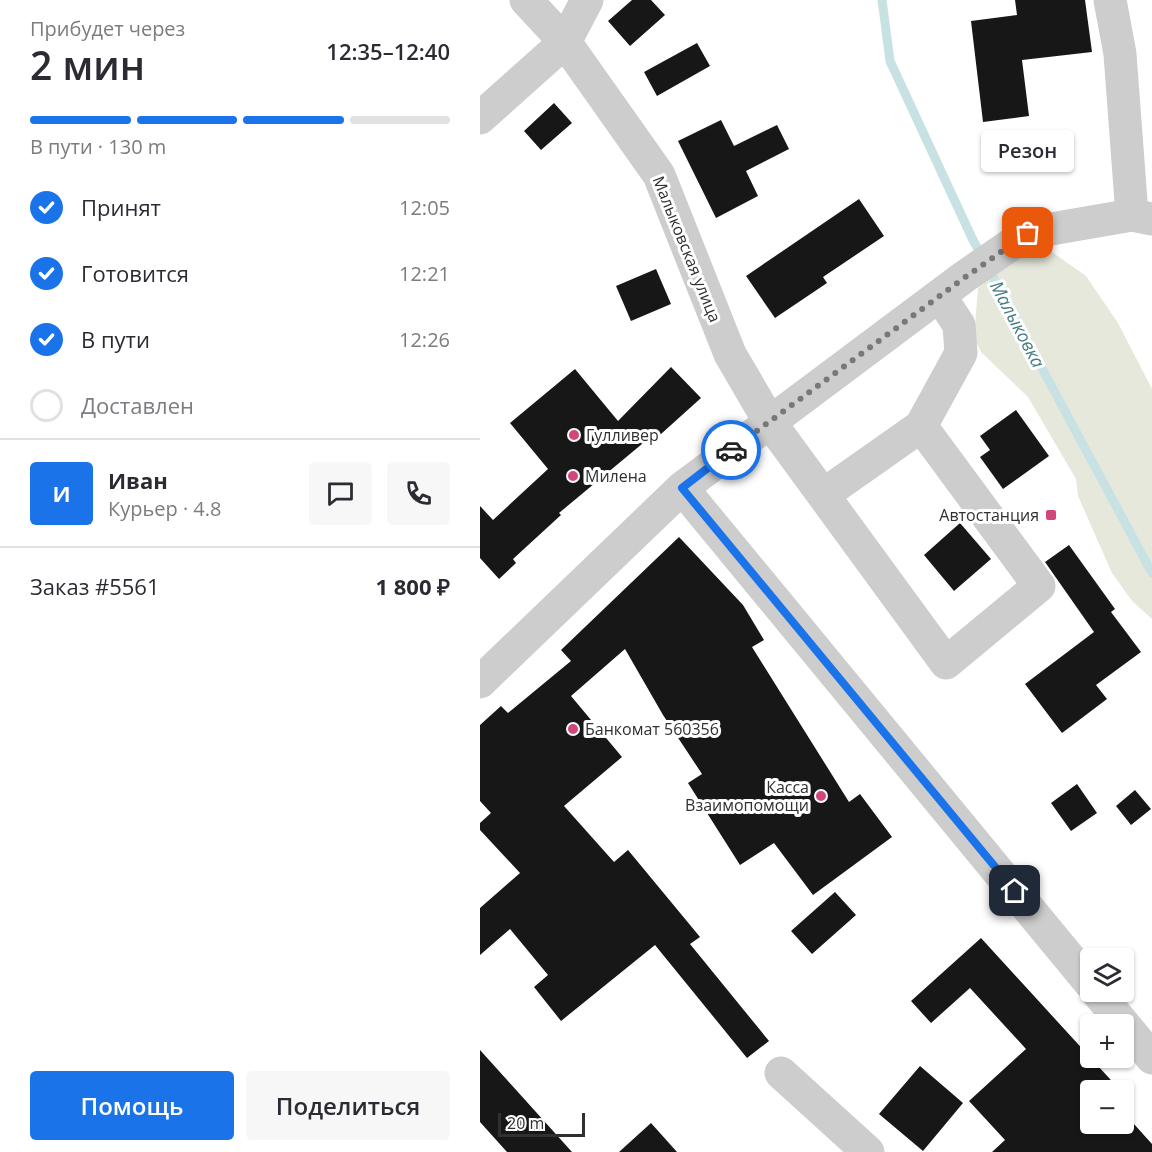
<!DOCTYPE html>
<html lang="ru">
<meta charset="utf-8">
<style>
:root{--surface:#fff;--page:#f7f7f7;--text:#2b2b33;--muted:#7c7c81;--line:#e1e1e2;--accent:#1a73e8}
body{margin:0;font-family:"Open Sans",sans-serif;background:var(--page);color:var(--text);height:100vh;display:flex;flex-direction:column;font-size:22px;white-space:nowrap}
*{box-sizing:border-box;margin:0}
p{font-size:20px;color:var(--muted)}
.icon{flex:none;width:33px;height:33px;fill:none;stroke:currentColor;stroke-width:2;stroke-linecap:round;stroke-linejoin:round}
.map{position:relative;flex:1;overflow:hidden}
.drawer{display:flex;flex-direction:column;background:var(--surface);width:480px}
.drawer>*{flex:none}
.buttons{position:absolute;left:600px;top:948px;display:grid;gap:12px}
.buttons a{display:grid;place-items:center;width:54px;height:54px;border-radius:6px;background:var(--surface);box-shadow:0 2px 4px #0004;font-size:30px}
.scale{position:absolute;left:18px;bottom:15px;width:87px;box-sizing:border-box;padding-left:6px;border:3px solid #303030;border-top:0;font-size:16px;line-height:21px;white-space:nowrap;color:#303030;-webkit-text-stroke:4px #fff;paint-order:stroke}
.pin{position:absolute;display:grid;place-items:center;width:51px;height:51px;color:#fff;margin:-26px;border-radius:12px;box-shadow:0 3px 9px #0006}
.courier{position:absolute;display:grid;place-items:center;width:60px;height:60px;margin:-30px;border:4px solid #1a73e8;border-radius:50%;background:#fff;color:#222;box-shadow:0 2px 8px #0007}
.bubble{position:absolute;height:42px;border-radius:6px;background:var(--surface);box-shadow:0 2px 4px #0004;font-size:20px;font-weight:600;line-height:42px;text-align:center}
.summary em{font-style:normal;font-weight:600}
.summary div{display:flex;flex-direction:column-reverse}
.summary{display:flex;align-items:center;justify-content:space-between;height:102px;padding:0 30px}
h1{font-size:39px;font-weight:600;line-height:45px}
.bar{display:grid;grid-template-columns:repeat(4,1fr);gap:9px 6px;align-content:center;height:72px;padding:0 30px}
.bar i{height:8px;border-radius:4px;background:var(--line)}
.bar .active{background:var(--accent)}
.bar p{grid-column:span 4}
.line{display:flex;align-items:center;gap:15px;padding:0 30px;border-top:2px solid var(--line)}
.line div{flex:1}
.round{display:grid;place-items:center;flex:none;width:63px;height:63px;border-radius:6px;background:var(--page)}
ol{padding:0 30px;list-style:none}
li{display:flex;align-items:center;gap:18px;height:66px}
li p{margin-inline-start:auto}
li .icon{padding:6px;border-radius:50%;background:var(--accent);color:#fff;stroke-width:4}
li:last-child{color:var(--muted)}
li i{width:33px;height:33px;border:3px solid var(--line);border-radius:50%}
.action{display:flex;gap:12px;margin-top:auto;padding:12px 30px}
.action a{flex:1;height:69px;border-radius:6px;background:var(--accent);color:#fff;font-size:24px;font-weight:600;line-height:69px;text-align:center}
.action a+a{background:var(--page);color:var(--text)}
main{display:flex;flex:1;min-height:0}
.map>svg:first-child{display:block}
.green{fill:#e6e8dc}
.lines{fill:none;stroke-linecap:round;stroke-linejoin:round}
.stream{stroke:#c8e2e4;stroke-width:9}
.building{fill:#171717}
.minor{stroke:#cdcdcd;stroke-width:33}
.done{stroke:#787878;stroke-width:6;stroke-dasharray:0 10.8}
.route{stroke:#1a73e8;stroke-width:8}
.poi-dot{fill:#d1477b;stroke:#fff;stroke-width:2}
.labels{text-anchor:middle;dominant-baseline:central;stroke-width:6;stroke-linejoin:round;paint-order:stroke}
.street-label{font-size:16px;fill:#303030;stroke:#fff}
.poi-label{font-size:16px;fill:#303030;stroke:#fff;text-anchor:start}
.water-label{font-size:18px;font-style:italic;fill:#447d83;stroke:#fff}
</style>
<main>
<section class="drawer">
<div class="summary"><div><h1>2 мин</h1><p>Прибудет через</p></div><em>12:35–12:40</em></div>
<div class="bar"><i class="active"></i><i class="active"></i><i class="active"></i><i></i><p>В пути · 130 m</p></div>
<ol>
<li><svg class="icon" aria-label="check" viewBox="0 0 24 24"><path d="M5 12l5 5 9-10"/></svg>Принят<p>12:05</p></li>
<li><svg class="icon" aria-label="check" viewBox="0 0 24 24"><path d="M5 12l5 5 9-10"/></svg>Готовится<p>12:21</p></li>
<li><svg class="icon" aria-label="check" viewBox="0 0 24 24"><path d="M5 12l5 5 9-10"/></svg>В пути<p>12:26</p></li>
<li><i></i>Доставлен</li>
</ol>
<div class="line" style="height:108px"><b class="round" style="background:var(--accent);color:#fff">И</b><div><b>Иван</b><p>Курьер · 4.8</p></div><a class="round"><svg class="icon" aria-label="chat" viewBox="0 0 24 24"><path d="M4 5h16v11H9l-5 4z"/></svg></a><a class="round"><svg class="icon" aria-label="phone" viewBox="0 0 24 24"><path d="M5 4h4l2 5-3 2q2 4 5 5l2-3 5 2v4C11 20 4 13 5 4z"/></svg></a></div>
<div class="line" style="height:78px"><div>Заказ #5561</div><b>1 800 ₽</b></div>
<div class="action"><a>Помощь</a><a>Поделиться</a></div>
</section>
<div class="map">
<svg width="672" height="1152" viewBox="0 0 672 1152">
<rect width="100%" height="100%" fill="#fff"/>
<!-- green -->
<path class="green" d="M 555,251 L 572,252 L 606,276 L 638,323 L 672,389 L 672,619 L 652,601 L 632,573 L 598,496 L 596,479 L 548,397 L 501,352 L 494,338 L 498,288 L 538,256 Z"/>
<g class="lines">
<!-- stream -->
<path class="stream" d="M 402,0 L 410,61 L 492,238 L 672,573"/>
</g>
<!-- building -->
<path class="building" d="M 152,0 L 171,0 L 185,15 L 150,46 L 128,21 Z
M 535,0 L 605,0 L 612,52 L 542,60 L 549,116 L 503,122 L 491,21 L 537,15 Z
M 217,43 L 230,66 L 177,96 L 164,72 Z
M 74,103 L 92,123 L 61,150 L 44,131 Z
M 241,120 L 254,146 L 297,125 L 309,149 L 266,171 L 278,196 L 236,218 L 198,141 Z
M 379,199 L 404,236 L 343,277 L 347,283 L 295,318 L 266,276 Z
M 176,269 L 191,304 L 151,321 L 136,286 Z
M 191,367 L 221,398 L 171,443 L 168,439 L 79,513 L 81,515 L 33,559 L 36,563 L 19,579 L 0,558 L 0,506 L 13,520 L 68,469 L 30,423 L 95,369 L 138,421 Z
M 536,410 L 569,456 L 523,489 L 500,457 L 510,450 L 500,436 Z
M 480,523 L 511,559 L 474,591 L 444,555 Z
M 199,537 L 263,605 L 284,640 L 272,647 L 369,802 L 380,794 L 412,837 L 333,895 L 294,843 L 260,865 L 208,783 L 222,774 L 183,715 L 145,649 L 91,696 L 142,757 L 84,806 L 134,862 L 148,850 L 220,937 L 210,944 L 289,1041 L 267,1058 L 175,945 L 81,1021 L 54,987 L 68,975 L 30,929 L 0,955 L 0,908 L 40,873 L 0,830 L 0,823 L 11,813 L 0,801 L 0,725 L 21,706 L 28,713 L 91,661 L 81,650 Z
M 589,545 L 635,609 L 631,612 L 661,652 L 616,685 L 627,699 L 582,733 L 545,684 L 614,632 L 565,562 Z
M 597,784 L 617,813 L 591,831 L 571,803 Z
M 655,790 L 671,809 L 651,825 L 636,806 Z
M 355,892 L 376,915 L 332,954 L 311,931 Z
M 501,938 L 640,1090 L 610,1090 L 610,1124 L 644,1124 L 644,1113 L 672,1144 L 672,1152 L 512,1152 L 525,1140 L 489,1101 L 546,1049 L 490,988 L 451,1023 L 431,1001 Z
M 0,1050 L 92,1152 L 27,1152 L 0,1122 Z
M 440,1066 L 483,1103 L 443,1151 L 399,1114 Z
M 171,1123 L 197,1152 L 139,1152 Z"/>
<g class="lines">
<!-- minor -->
<path class="minor" d="M 46,0 L 85,42 L 179,175 L 250,354 L 289,421 L 466,663 L 559,586 L 441,426
M 630,0 L 640,54 L 652,215
M 0,118 L 85,42 L 107,0
M 202,488 L 610,983
M 343,495 L 441,426 L 481,353 L 479,325 L 460,296
M 0,682 L 202,488 L 484,277 L 548,233 L 652,215 L 672,219
M 617,992 L 672,1058
M 301,1073 L 388,1152"/>
</g>
<g class="lines">
<!-- done -->
<path class="done" d="M 251,450 L 484,278 L 548,233"/>
<!-- route -->
<path class="route" d="M 251,450 L 202,488 L 535,891"/>
</g>
<!-- markers -->
<g class="poi-dot">
<circle cx="94" cy="435" r="6"/>
<circle cx="93" cy="476" r="6"/>
<rect x="565" y="509" width="12" height="12" rx="3"/>
<circle cx="93" cy="729" r="6"/>
<circle cx="341" cy="796" r="6"/>
</g>
<g class="labels">
<!-- street labels -->
<g class="street-label">
<text transform="translate(207 249) rotate(68)">Малыковская улица</text>
</g>
<!-- poi labels -->
<g class="poi-label">
<text x="106" y="435">Гулливер</text>
<text x="105" y="476">Милена</text>
<text x="559" y="515" text-anchor="end">Автостанция</text>
<text x="105" y="729">Банкомат 560356</text>
<text x="329" y="787" text-anchor="end">Касса<tspan x="329" dy="18">Взаимопомощи</tspan></text>
</g>
<!-- water labels -->
<g class="water-label">
<text transform="translate(538 324) rotate(62)">Малыковка</text>
</g>
</g>
</svg>
<div class="buttons">
<a><svg class="icon" aria-label="layers" viewBox="0 0 24 24"><path d="M12 4l9 5-9 5-9-5zM3 14l9 5 9-5"/></svg></a>
<a>+</a>
<a>−</a>
</div>
<div class="scale">20 m</div>
<div class="pin" style="left:548px;top:233px;background:#ea580c"><svg class="icon" aria-label="bag" viewBox="0 0 24 24"><path d="M5 8h14l-1 12H6zM9 8a3 3 0 0 1 6 0"/></svg></div>
<div class="pin" style="left:535px;top:891px;background:#1f2937"><svg class="icon" aria-label="home" viewBox="0 0 24 24"><path d="M3 11l9-7 9 7M6 9v11h12V9"/></svg></div>
<div class="courier" style="left:251px;top:450px"><svg class="icon" aria-label="car" viewBox="0 0 24 24"><path d="M5 17H2v-5l4-1 3-4h7l3 4 3 1v5h-3M9 17h6M6 11h13"/><circle cx="7" cy="17" r="2"/><circle cx="17" cy="17" r="2"/></svg></div>
<div class="bubble" style="left:501px;top:130px;width:93px">Резон</div>
</div>
</main>
